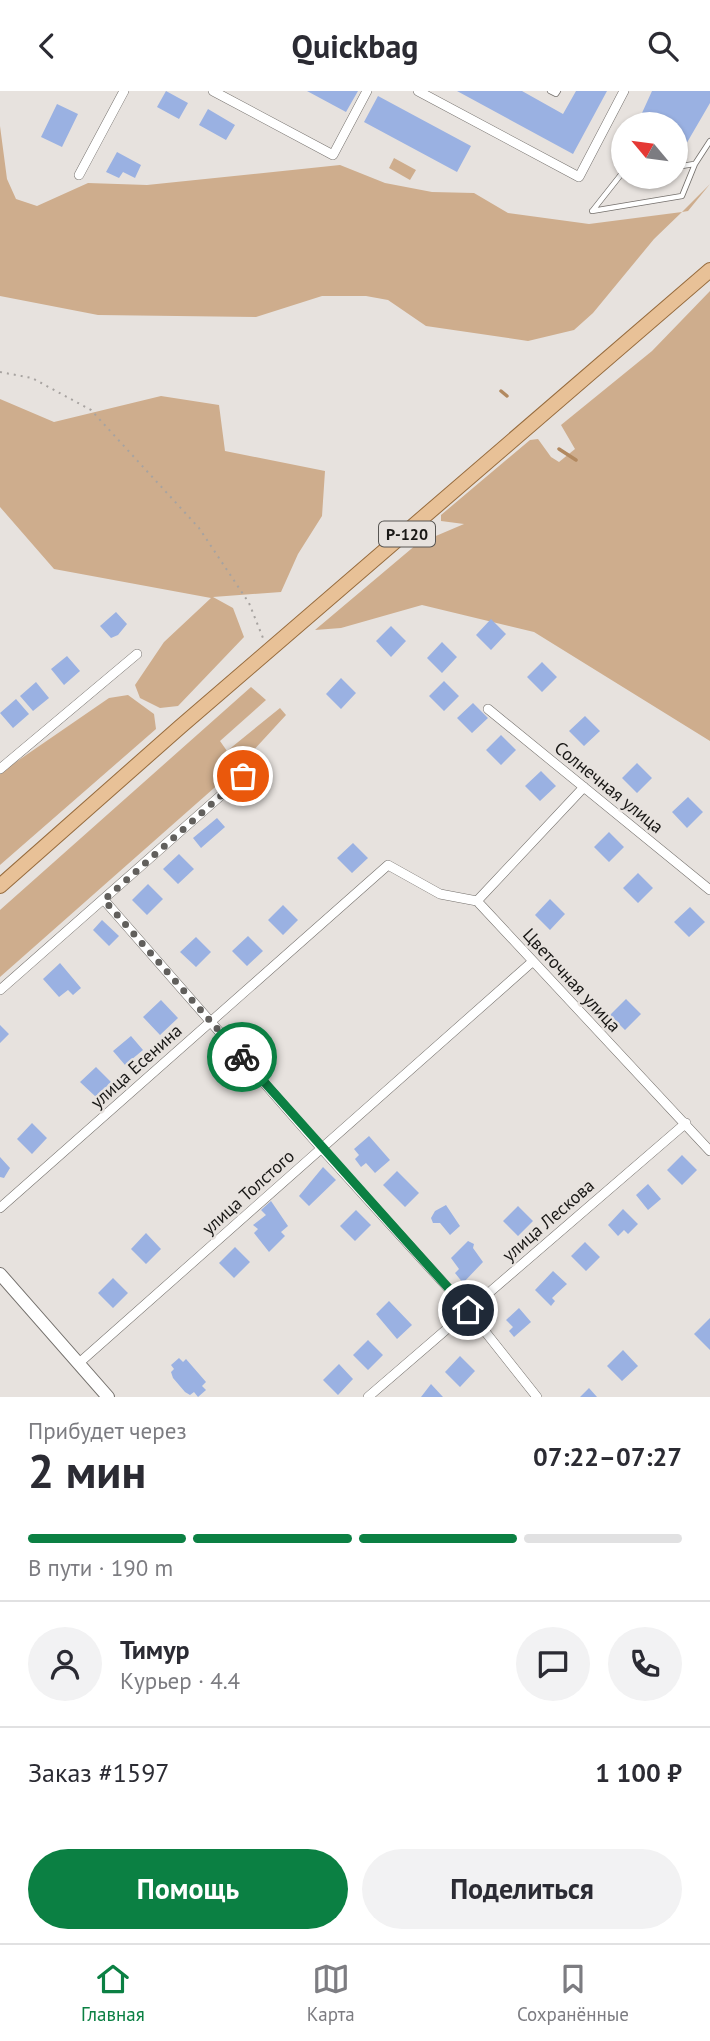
<!DOCTYPE html>
<html lang="ru">
<meta charset="utf-8">
<style>
:root{--surface:#fff;--page:#f2f2f3;--text:#2b2b33;--muted:#7c7c81;--line:#e1e1e2;--accent:#0b8043}
body{margin:0;font-family:"PT Sans",sans-serif;background:var(--page);color:var(--text);height:100vh;display:flex;flex-direction:column;font-size:26px;white-space:nowrap}
*{box-sizing:border-box;margin:0}
p{font-size:23px;color:var(--muted)}
.icon{flex:none;width:38px;height:38px;fill:none;stroke:currentColor;stroke-width:2;stroke-linecap:round;stroke-linejoin:round}
.map{position:relative;height:1306px;overflow:hidden}
.sheet{display:flex;flex-direction:column;background:var(--surface);flex:1}
.sheet>*{flex:none}
.needle{width:46px;rotate:299deg}
.tools{position:absolute;left:611px;top:21px;display:grid;gap:14px}
.tools a{display:grid;place-items:center;width:77px;height:77px;border-radius:50%;background:var(--surface);box-shadow:0 2px 5px #0004;font-size:35px}
.pin{position:absolute;display:grid;place-items:center;width:60px;height:60px;color:#fff;margin:-30px;border:4px solid #fff;border-radius:50%;box-shadow:0 2px 7px #0007}
.courier{position:absolute;display:grid;place-items:center;width:70px;height:70px;margin:-35px;border:5px solid #0b8043;border-radius:50%;background:#fff;color:#222;box-shadow:0 2px 9px #0007}
.head em{font-style:normal;font-weight:600}
.head div{display:flex;flex-direction:column-reverse}
.head{display:flex;align-items:center;justify-content:space-between;height:119px;padding:0 28px}
h1{font-size:46px;font-weight:600;line-height:52px}
.bar{display:grid;grid-template-columns:repeat(4,1fr);gap:10px 7px;align-content:center;height:84px;padding:0 28px}
.bar i{height:9px;border-radius:5px;background:var(--line)}
.bar .current{background:var(--accent)}
.bar p{grid-column:span 4}
.line{display:flex;align-items:center;gap:18px;padding:0 28px;border-top:2px solid var(--line)}
.line div{flex:1}
.round{display:grid;place-items:center;flex:none;width:74px;height:74px;border-radius:37px;background:var(--page)}
.button{display:flex;gap:14px;margin-top:auto;padding:14px 28px}
.button a{flex:1;height:80px;border-radius:42px;background:var(--accent);color:#fff;font-size:28px;font-weight:600;line-height:80px;text-align:center}
.button a+a{background:var(--page);color:var(--text)}
header{display:flex;justify-content:space-between;align-items:center;height:91px;padding:0 28px;background:var(--surface);font-size:32px;font-weight:600}
.dock{display:flex;justify-content:space-around;align-items:center;height:98px;border-top:2px solid var(--line);background:var(--surface);font-size:19px;color:var(--muted)}
.dock a{display:grid;justify-items:center;gap:4px}
.dock .current{color:var(--accent)}
.map>svg:first-child{display:block}
.green{fill:#cead8d}
.lines{fill:none;stroke-linecap:round;stroke-linejoin:round}
.stream{stroke:#b28960;stroke-width:3.5}
.building{fill:#9ab1e2}
.service-casing{stroke:#74706c;stroke-width:6}
.minor-casing{stroke:#74706c;stroke-width:10}
.tertiary-casing{stroke:#74706c;stroke-width:14}
.primary-casing{stroke:#966b3d;stroke-width:16}
.path{stroke:#a7a3a0;stroke-width:2;stroke-dasharray:2 5;stroke-linecap:butt}
.service{stroke:#fff;stroke-width:4.5}
.minor{stroke:#fff;stroke-width:9}
.tertiary{stroke:#fff;stroke-width:12}
.primary{stroke:#e8c197;stroke-width:14}
.done{stroke:#615f5c;stroke-width:7;stroke-dasharray:0 12.6}
.route{stroke:#0b8043;stroke-width:9}
.labels{text-anchor:middle;dominant-baseline:central;stroke-width:5;stroke-linejoin:round;paint-order:stroke}
.shield{fill:#e7e2de;stroke:#575552;stroke-width:2}
.shield-label{font-size:16px;font-weight:bold;fill:#191816}
.street-label{font-size:18px;fill:#191816;stroke:#e7e2de}
</style>
<header><svg class="icon" aria-label="back" viewBox="0 0 24 24"><path d="M15 5l-7 7 7 7"/></svg>Quickbag<svg class="icon" aria-label="search" viewBox="0 0 24 24"><circle cx="10" cy="10" r="6"/><path d="M15 15l6 6"/></svg></header>
<div class="map">
<svg width="710" height="1306" viewBox="0 0 710 1306">
<rect width="100%" height="100%" fill="#e7e2de"/>
<!-- green -->
<path class="green" d="M 0,35 L 7,88 L 16,108 L 37,115 L 88,92 L 147,94 L 340,74 L 385,92 L 432,101 L 474,102 L 508,122 L 589,133 L 682,121 L 710,93 L 688,120 L 682,121 L 654,148 L 593,222 L 574,239 L 528,250 L 426,235 L 388,209 L 366,205 L 322,205 L 256,226 L 98,224 L 0,205 Z
M 394,67 L 416,79 L 410,89 L 389,77 Z
M 710,200 L 710,650 L 534,541 L 422,514 L 341,537 L 315,539 L 417,453 L 464,433 L 441,430 L 441,424 L 530,349 L 538,348 L 551,366 L 559,371 L 575,358 L 561,334 L 652,260 Z
M 161,305 L 219,314 L 225,360 L 325,380 L 322,425 L 298,463 L 281,501 L 213,506 L 233,517 L 244,546 L 178,615 L 160,617 L 140,607 L 135,594 L 164,551 L 211,507 L 54,478 L 0,416 L 0,308 L 54,331 Z
M 251,596 L 266,609 L 220,650 L 227,660 L 280,617 L 286,624 L 239,675 L 0,886 L 0,819 Z
M 128,604 L 154,623 L 156,638 L 0,774 L 0,682 L 109,607 Z"/>
<g class="lines">
<!-- stream -->
<path class="stream" d="M 501,300 L 507,305
M 559,358 L 576,369"/>
</g>
<!-- building -->
<path class="building" d="M 166,0 L 188,12 L 179,28 L 157,16 Z
M 307,0 L 358,0 L 346,21 Z
M 457,0 L 522,0 L 563,23 L 576,0 L 607,0 L 573,63 Z
M 652,0 L 710,0 L 710,12 L 685,55 L 676,57 L 676,33 L 637,33 Z
M 378,5 L 471,55 L 457,81 L 364,31 Z
M 57,13 L 78,23 L 62,56 L 41,46 Z
M 208,18 L 235,34 L 226,49 L 199,34 Z
M 117,61 L 141,74 L 135,87 L 123,81 L 119,87 L 106,81 Z
M 116,521 L 127,533 L 118,544 L 111,547 L 100,535 Z
M 491,528 L 506,543 L 491,559 L 476,544 Z
M 391,535 L 406,550 L 391,566 L 376,550 Z
M 442,551 L 457,566 L 442,582 L 427,567 Z
M 67,565 L 80,580 L 64,594 L 51,578 Z
M 542,571 L 557,586 L 542,601 L 527,586 Z
M 341,587 L 356,602 L 341,618 L 326,603 Z
M 444,590 L 459,605 L 444,620 L 429,605 Z
M 36,591 L 49,607 L 33,620 L 20,605 Z
M 16,608 L 29,623 L 13,637 L 0,622 Z
M 473,612 L 488,627 L 472,642 L 457,627 Z
M 585,625 L 600,640 L 584,655 L 569,640 Z
M 501,644 L 516,659 L 501,674 L 486,659 Z
M 637,672 L 652,687 L 637,702 L 622,687 Z
M 541,680 L 556,695 L 540,710 L 525,695 Z
M 688,706 L 703,721 L 687,737 L 672,721 Z
M 217,727 L 225,736 L 201,757 L 193,747 Z
M 609,741 L 624,756 L 609,771 L 594,756 Z
M 353,752 L 368,767 L 352,782 L 337,767 Z
M 179,763 L 194,778 L 178,793 L 163,778 Z
M 638,782 L 653,797 L 638,812 L 623,797 Z
M 148,793 L 163,808 L 147,824 L 132,809 Z
M 550,808 L 565,823 L 550,839 L 535,824 Z
M 283,814 L 298,829 L 283,844 L 268,829 Z
M 690,816 L 705,831 L 689,846 L 674,831 Z
M 102,829 L 119,845 L 109,855 L 93,839 Z
M 248,845 L 263,860 L 247,875 L 232,860 Z
M 196,846 L 211,861 L 196,876 L 180,861 Z
M 60,872 L 81,897 L 73,904 L 68,899 L 59,906 L 43,888 Z
M 626,908 L 641,923 L 625,939 L 610,924 Z
M 161,909 L 178,927 L 160,944 L 143,926 Z
M 0,934 L 9,943 L 0,952 Z
M 131,945 L 143,959 L 125,974 L 113,960 Z
M 96,976 L 111,991 L 96,1006 L 80,991 Z
M 32,1032 L 47,1047 L 32,1063 L 17,1048 Z
M 369,1045 L 390,1069 L 375,1082 L 366,1072 L 361,1076 L 355,1068 L 359,1064 L 354,1058 Z
M 682,1064 L 697,1079 L 682,1094 L 667,1079 Z
M 0,1066 L 10,1077 L 4,1087 L 0,1086 Z
M 323,1076 L 336,1089 L 309,1115 L 299,1105 Z
M 397,1080 L 419,1102 L 405,1116 L 383,1094 Z
M 648,1093 L 661,1108 L 648,1119 L 636,1104 Z
M 271,1110 L 288,1135 L 281,1141 L 285,1145 L 269,1161 L 254,1142 L 258,1138 L 253,1134 L 266,1124 L 261,1119 Z
M 446,1114 L 460,1135 L 450,1144 L 440,1132 L 433,1132 L 431,1127 L 435,1120 Z
M 518,1115 L 533,1130 L 518,1145 L 503,1130 Z
M 623,1118 L 638,1133 L 628,1143 L 624,1139 L 618,1145 L 608,1134 Z
M 356,1119 L 371,1134 L 355,1150 L 340,1135 Z
M 146,1142 L 161,1158 L 146,1173 L 131,1158 Z
M 468,1150 L 474,1153 L 473,1157 L 483,1171 L 463,1192 L 455,1182 L 459,1178 L 451,1167 Z
M 585,1151 L 600,1166 L 586,1180 L 571,1165 Z
M 235,1156 L 250,1171 L 234,1187 L 219,1172 Z
M 553,1180 L 567,1193 L 552,1207 L 555,1210 L 551,1215 L 535,1199 Z
M 113,1187 L 128,1202 L 113,1217 L 98,1202 Z
M 389,1210 L 412,1234 L 397,1248 L 376,1223 Z
M 519,1217 L 531,1231 L 514,1246 L 509,1240 L 513,1236 L 506,1229 Z
M 710,1227 L 710,1259 L 694,1243 Z
M 368,1249 L 383,1264 L 368,1279 L 353,1264 Z
M 623,1259 L 638,1275 L 622,1290 L 607,1275 Z
M 460,1265 L 475,1280 L 460,1296 L 445,1281 Z
M 179,1267 L 183,1271 L 186,1268 L 206,1291 L 202,1295 L 206,1299 L 198,1306 L 194,1301 L 190,1304 L 185,1301 L 173,1287 L 171,1281 L 174,1278 L 171,1274 Z
M 339,1273 L 353,1288 L 338,1304 L 323,1289 Z
M 431,1293 L 443,1306 L 421,1306 Z
M 589,1297 L 597,1306 L 580,1306 Z"/>
<g class="lines">
<!-- service casing -->
<g class="service-casing">
<path id="service" d="M 550,0 L 556,3 L 558,0
M 676,76 L 694,73
M 593,119 L 623,81
M 592,120 L 682,105 L 695,73 L 710,50"/>
</g>
<!-- minor casing -->
<g class="minor-casing">
<path id="minor" d="M 213,0 L 333,64 L 367,0
M 418,0 L 579,86 L 624,0
M 79,84 L 124,0
M 488,618 L 710,799
M 0,678 L 137,563
M 104,809 L 321,1057 L 468,1219 L 537,1306
M 477,810 L 584,696
M 0,899 L 243,685
M 0,1117 L 388,774 L 440,803 L 477,810 L 710,1060
M 79,1272 L 532,871
M 368,1306 L 686,1032"/>
</g>
<!-- tertiary casing -->
<g class="tertiary-casing">
<path id="tertiary" d="M 0,1183 L 108,1306"/>
</g>
<!-- primary casing -->
<g class="primary-casing">
<path id="primary" d="M 0,795 L 180,636 L 710,179"/>
</g>
<!-- path -->
<path class="path" d="M 0,281 L 32,287 L 91,319 L 199,437 L 249,512 L 263,547"/>
<!-- service -->
<use href="#service" class="service"/>
<!-- minor -->
<use href="#minor" class="minor"/>
<!-- tertiary -->
<use href="#tertiary" class="tertiary"/>
<!-- primary -->
<use href="#primary" class="primary"/>
</g>
<g class="lines">
<!-- done -->
<path class="done" d="M 242,966 L 104,809 L 243,685"/>
<!-- route -->
<path class="route" d="M 242,966 L 468,1219"/>
</g>
<g class="labels">
<!-- shield labels -->
<rect class="shield" x="379" y="430.5" width="56" height="25" rx="5"/>
<g class="shield-label">
<text x="407" y="443">Р-120</text>
</g>
<!-- street labels -->
<g class="street-label">
<text transform="translate(609 696) rotate(39)">Солнечная улица</text>
<text transform="translate(572 889) rotate(47)">Цветочная улица</text>
<text transform="translate(136 975) rotate(-42)">улица Есенина</text>
<text transform="translate(248 1101) rotate(-42)">улица Толстого</text>
<text transform="translate(548 1129) rotate(-41)">улица Лескова</text>
</g>
</g>
</svg>
<div class="tools">
<a><svg class="needle" viewBox="-14 -14 28 28"><path d="M0-13l5 13h-10z" fill="#e53935"/><path d="M0 13l5-13h-10z" fill="#7c7c81"/></svg></a>
</div>
<div class="pin" style="left:243px;top:685px;background:#ea580c"><svg class="icon" aria-label="bag" viewBox="0 0 24 24"><path d="M5 8h14l-1 12H6zM9 8a3 3 0 0 1 6 0"/></svg></div>
<div class="pin" style="left:468px;top:1219px;background:#1f2937"><svg class="icon" aria-label="home" viewBox="0 0 24 24"><path d="M3 11l9-7 9 7M6 9v11h12V9"/></svg></div>
<div class="courier" style="left:242px;top:966px"><svg class="icon" aria-label="bike" viewBox="0 0 24 24"><circle cx="6" cy="16" r="4"/><circle cx="18" cy="16" r="4"/><path d="M6 16l4-8h5l3 8M10 8l3 8H6M13 5h3"/></svg></div>
</div>
<section class="sheet">
<div class="head"><div><h1>2 мин</h1><p>Прибудет через</p></div><em>07:22–07:27</em></div>
<div class="bar"><i class="current"></i><i class="current"></i><i class="current"></i><i></i><p>В пути · 190 m</p></div>
<div class="line" style="height:126px"><a class="round"><svg class="icon" aria-label="person" viewBox="0 0 24 24"><circle cx="12" cy="8" r="4"/><path d="M4 21q1-7 8-7t8 7"/></svg></a><div><b>Тимур</b><p>Курьер · 4.4</p></div><a class="round"><svg class="icon" aria-label="chat" viewBox="0 0 24 24"><path d="M4 5h16v11H9l-5 4z"/></svg></a><a class="round"><svg class="icon" aria-label="phone" viewBox="0 0 24 24"><path d="M5 4h4l2 5-3 2q2 4 5 5l2-3 5 2v4C11 20 4 13 5 4z"/></svg></a></div>
<div class="line" style="height:91px"><div>Заказ #1597</div><b>1 100 ₽</b></div>
<div class="button"><a>Помощь</a><a>Поделиться</a></div>
</section>
<nav class="dock">
<a class="current"><svg class="icon" aria-label="home" viewBox="0 0 24 24"><path d="M3 11l9-7 9 7M6 9v11h12V9"/></svg>Главная</a>
<a><svg class="icon" aria-label="map" viewBox="0 0 24 24"><path d="M3 6l6-2 6 2 6-2v14l-6 2-6-2-6 2zM9 4v14M15 6v14"/></svg>Карта</a>
<a><svg class="icon" aria-label="saved" viewBox="0 0 24 24"><path d="M7 4h10v16l-5-4-5 4z"/></svg>Сохранённые</a>
</nav>
